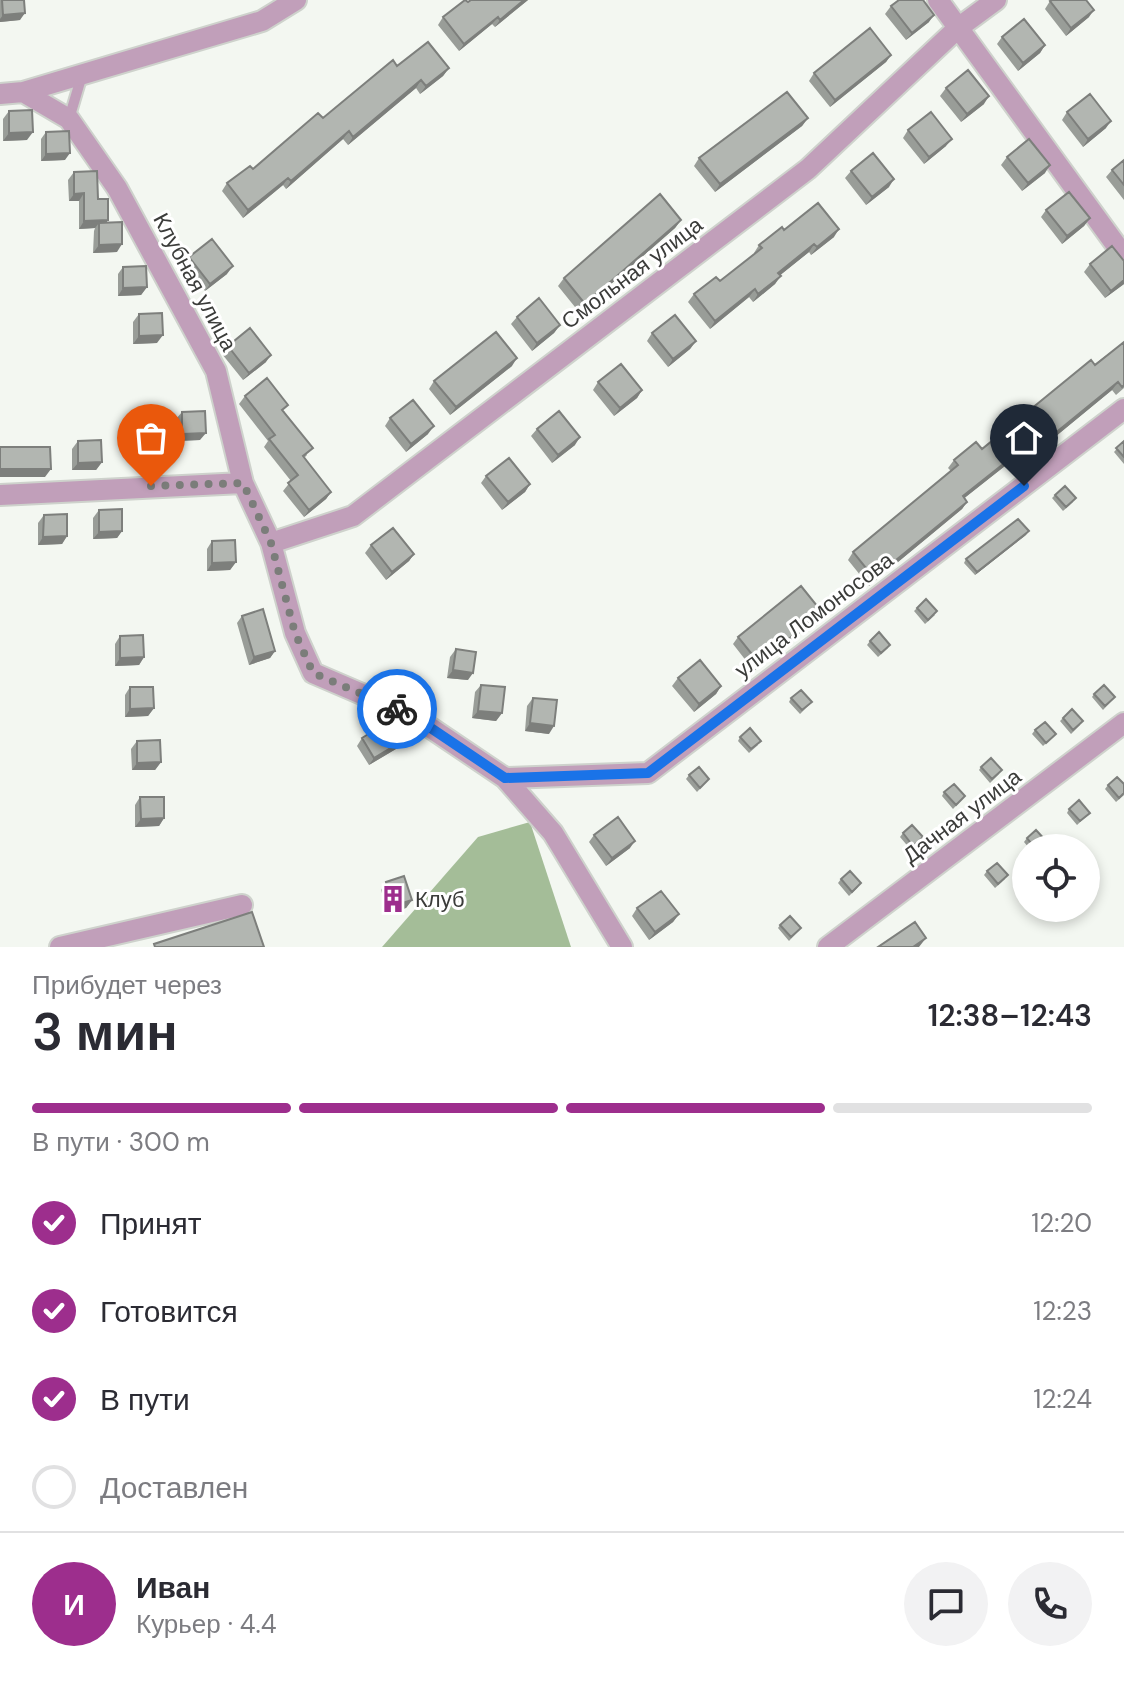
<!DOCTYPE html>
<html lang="ru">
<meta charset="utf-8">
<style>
:root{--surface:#fff;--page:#f2f2f3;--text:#2b2b33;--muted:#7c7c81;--line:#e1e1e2;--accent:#9d2e8d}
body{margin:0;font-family:"DM Sans",sans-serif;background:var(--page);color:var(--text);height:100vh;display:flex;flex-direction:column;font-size:30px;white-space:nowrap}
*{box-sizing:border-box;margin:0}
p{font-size:26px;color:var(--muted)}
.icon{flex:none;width:44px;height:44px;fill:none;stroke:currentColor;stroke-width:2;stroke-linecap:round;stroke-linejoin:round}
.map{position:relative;height:947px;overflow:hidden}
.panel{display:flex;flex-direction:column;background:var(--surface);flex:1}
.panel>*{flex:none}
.tools{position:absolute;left:1012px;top:834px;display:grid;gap:16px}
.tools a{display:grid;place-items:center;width:88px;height:88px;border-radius:50%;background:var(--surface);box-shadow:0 4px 12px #0003;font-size:40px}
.pin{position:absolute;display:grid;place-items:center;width:68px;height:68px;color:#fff;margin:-82px -34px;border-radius:50% 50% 50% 0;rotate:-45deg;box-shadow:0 0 8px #0007}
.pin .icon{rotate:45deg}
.courier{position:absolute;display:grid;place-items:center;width:80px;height:80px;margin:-40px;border:6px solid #1a73e8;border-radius:50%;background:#fff;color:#222;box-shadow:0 2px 10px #0007}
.headline em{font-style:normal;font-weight:600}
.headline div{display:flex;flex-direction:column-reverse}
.headline{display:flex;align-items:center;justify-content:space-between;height:136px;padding:0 32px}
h1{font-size:52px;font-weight:600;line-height:60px}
.bar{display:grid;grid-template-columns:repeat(4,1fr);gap:12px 8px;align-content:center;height:96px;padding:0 32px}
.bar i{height:10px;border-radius:6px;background:var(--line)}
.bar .on{background:var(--accent)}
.bar p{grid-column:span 4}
.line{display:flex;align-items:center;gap:20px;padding:0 32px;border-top:2px solid var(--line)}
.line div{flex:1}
.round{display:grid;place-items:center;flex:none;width:84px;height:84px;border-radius:42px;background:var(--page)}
ol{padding:0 32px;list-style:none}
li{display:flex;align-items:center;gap:24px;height:88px}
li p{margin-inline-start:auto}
li .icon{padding:8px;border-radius:50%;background:var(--accent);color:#fff;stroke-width:4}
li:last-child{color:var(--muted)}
li i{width:44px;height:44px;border:4px solid var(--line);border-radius:50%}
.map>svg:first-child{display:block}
.forest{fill:#a4bd98}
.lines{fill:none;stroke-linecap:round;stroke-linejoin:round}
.service-casing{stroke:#ced2cc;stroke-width:14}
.minor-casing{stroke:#ced2cc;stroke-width:24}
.service{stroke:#c19fba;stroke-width:10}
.minor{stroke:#c19fba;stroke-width:20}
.wall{fill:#999d98}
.shaded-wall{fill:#7d7f7c}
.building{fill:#b2b6b1;stroke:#7d7f7c;stroke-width:2}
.done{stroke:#7b7d7a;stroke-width:8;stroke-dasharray:0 14.4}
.route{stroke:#1a73e8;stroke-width:10}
.labels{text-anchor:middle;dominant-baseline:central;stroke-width:6;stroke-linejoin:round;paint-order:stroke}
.street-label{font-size:22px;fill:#3b3c3a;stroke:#fff}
.poi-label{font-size:22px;fill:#3b3c3a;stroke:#fff;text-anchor:start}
</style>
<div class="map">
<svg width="1124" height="947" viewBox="0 0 1124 947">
<rect width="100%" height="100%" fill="#f3f7f1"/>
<!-- forest -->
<path class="forest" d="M 530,822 L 571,947 L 382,947 L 478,837 Z"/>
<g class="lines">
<!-- service casing -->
<g class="service-casing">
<path id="service" d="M 69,119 L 82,75"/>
</g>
<!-- minor casing -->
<g class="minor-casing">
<path id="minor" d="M 938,0 L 1124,256
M 23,92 L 69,119 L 117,188 L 216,371 L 243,483 L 271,543 L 295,633 L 313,673 L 413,716 L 505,778 L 553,833 L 622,947
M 0,94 L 23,92 L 262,21 L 296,0
M 0,495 L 243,483
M 271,543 L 353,516 L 808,169 L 958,28 L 996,0
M 505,778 L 648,773 L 1124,409
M 60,947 L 242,905
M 828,947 L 1124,723"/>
</g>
<!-- service -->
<use href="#service" class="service"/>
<!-- minor -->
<use href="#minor" class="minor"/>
</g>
<!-- wall -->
<path class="wall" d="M 0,0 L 24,0 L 20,20 L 0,22 Z
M 528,0 L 495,27 L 492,24 L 459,51 L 438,25 L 443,17 L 468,2 Z
M 1050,1 L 1089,17 L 1066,36 L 1045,9 Z
M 891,6 L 929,22 L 906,40 L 885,14 Z
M 1002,37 L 1045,45 L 1040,53 L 1018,71 L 997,44 Z
M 891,55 L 886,62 L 830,107 L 809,81 L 814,73 Z
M 397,66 L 449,68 L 443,76 L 420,94 L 416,88 L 348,145 L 343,139 L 286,189 L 283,185 L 243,218 L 222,191 L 227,183 L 253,169 Z
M 946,88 L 984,104 L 961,122 L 940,96 Z
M 9,111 L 27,140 L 3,141 L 3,119 Z
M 1067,112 L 1106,128 L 1083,147 L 1062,120 Z
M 808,118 L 802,126 L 715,192 L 694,166 L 699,158 Z
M 908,130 L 946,146 L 924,164 L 903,138 Z
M 46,132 L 65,160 L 41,161 L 41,139 Z
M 1007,157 L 1045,173 L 1022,191 L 1001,165 Z
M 1124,160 L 1124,200 L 1106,177 L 1112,170 Z
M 851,171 L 889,187 L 866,205 L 845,178 Z
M 74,172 L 98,199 L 108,220 L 106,223 L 117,252 L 93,253 L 94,231 L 95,228 L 79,229 L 79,201 L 69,201 L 68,180 Z
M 1046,210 L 1090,218 L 1084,226 L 1062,244 L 1041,217 Z
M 681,220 L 675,228 L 579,312 L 558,286 L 564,278 Z
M 784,230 L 834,237 L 811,255 L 809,252 L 780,275 L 775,284 L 753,302 L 749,297 L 710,329 L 688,302 L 694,294 L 720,281 L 755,254 L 754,253 L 759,245 Z
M 189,257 L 227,274 L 205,291 L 184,265 Z
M 1090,264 L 1124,284 L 1105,298 L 1084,272 Z
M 123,267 L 147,287 L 141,295 L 118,296 L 118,274 Z
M 139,314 L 157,343 L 133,344 L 133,322 Z
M 517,317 L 560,325 L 554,333 L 532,351 L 511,324 Z
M 652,333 L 696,341 L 690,349 L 668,367 L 647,341 Z
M 1124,342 L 1124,388 L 1116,395 L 1112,390 L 1016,469 L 1010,462 L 964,498 L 967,502 L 962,509 L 869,586 L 848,560 L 853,552 L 951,471 L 948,468 L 954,460 L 982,449 Z
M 228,346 L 266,362 L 243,380 L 222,354 Z
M 512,366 L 450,415 L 429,389 L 434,381 Z
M 598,382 L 642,390 L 637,398 L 614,416 L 593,390 Z
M 245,396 L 284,411 L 307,455 L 304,458 L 331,492 L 326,499 L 304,517 L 283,491 L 291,481 L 264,447 L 268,441 L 239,404 Z
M 182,412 L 200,440 L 176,441 L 176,419 Z
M 390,418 L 428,434 L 406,452 L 385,426 Z
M 537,429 L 575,445 L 552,463 L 531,436 Z
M 78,441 L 102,462 L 96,470 L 72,470 L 72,449 Z
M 1124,441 L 1124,464 L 1114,452 Z
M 486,476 L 530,484 L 525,492 L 502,510 L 481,483 Z
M 1055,495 L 1073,502 L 1063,511 L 1052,498 Z
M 99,510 L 122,531 L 117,538 L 93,539 L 93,518 Z
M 44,515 L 67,536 L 62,544 L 38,545 L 38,523 Z
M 1026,535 L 975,575 L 964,563 L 966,559 Z
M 212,541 L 236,562 L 230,570 L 207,571 L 207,549 Z
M 371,545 L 414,554 L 409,561 L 386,580 L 365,553 Z
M 917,608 L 935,615 L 925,624 L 914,611 Z
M 242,616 L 275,651 L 270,658 L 249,665 L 237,623 Z
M 816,620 L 754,671 L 733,644 L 738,637 Z
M 120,636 L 144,657 L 139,665 L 115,666 L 115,644 Z
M 870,641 L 888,648 L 878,657 L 867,645 Z
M 456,649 L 468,680 L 447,678 L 450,657 Z
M 678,678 L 721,686 L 716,694 L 694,712 L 672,686 Z
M 481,685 L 502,713 L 496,721 L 472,718 L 475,692 Z
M 130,687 L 154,708 L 148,716 L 125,717 L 125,695 Z
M 1094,694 L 1115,697 L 1103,710 L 1092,697 Z
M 533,698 L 549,734 L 525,731 L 527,706 Z
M 791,698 L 812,702 L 800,714 L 789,702 Z
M 1063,718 L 1080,725 L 1071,734 L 1060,721 Z
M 1035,730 L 1056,734 L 1043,746 L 1032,734 Z
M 412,735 L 406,743 L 369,765 L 357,746 L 362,738 Z
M 740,737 L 758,745 L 749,753 L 738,741 Z
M 137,741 L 161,762 L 155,770 L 132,770 L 131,749 Z
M 981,767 L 999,774 L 990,783 L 979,770 Z
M 689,775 L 709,779 L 697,792 L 686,779 Z
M 1108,785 L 1124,795 L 1116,802 L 1105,789 Z
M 944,792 L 965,796 L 953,809 L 942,796 Z
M 140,797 L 164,818 L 159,826 L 135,827 L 135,805 Z
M 1069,809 L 1090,813 L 1077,825 L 1067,813 Z
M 903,833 L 920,841 L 911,850 L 900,837 Z
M 594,835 L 630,848 L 606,866 L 589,842 Z
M 1027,838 L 1047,842 L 1042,848 L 1029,848 L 1024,842 Z
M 987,871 L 1005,879 L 995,888 L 984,875 Z
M 841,879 L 858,887 L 849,896 L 838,883 Z
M 386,882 L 412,900 L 406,908 L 388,913 L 381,890 Z
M 637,908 L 679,914 L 673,922 L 649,940 L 632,916 Z
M 780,925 L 801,928 L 789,941 L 778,928 Z"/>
<!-- shaded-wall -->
<path class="shaded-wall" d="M 524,0 L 528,0 L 495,27 L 500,20 Z
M 1094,10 L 1089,17 L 1066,36 L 1071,28 Z
M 25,13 L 20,20 L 0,22 L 0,19 L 3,15 Z
M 934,15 L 929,22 L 906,40 L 912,33 Z
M 498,17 L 492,24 L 459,51 L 464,44 Z
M 1045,45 L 1040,53 L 1018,71 L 1023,63 Z
M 891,55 L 886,62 L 830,107 L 835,100 Z
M 449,68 L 443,76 L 420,94 L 426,86 Z
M 421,80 L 416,88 L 348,145 L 353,137 Z
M 989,96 L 984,104 L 961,122 L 967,114 Z
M 808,118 L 802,126 L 715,192 L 720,184 Z
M 1111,121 L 1106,128 L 1083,147 L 1088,139 Z
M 349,131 L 343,139 L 286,189 L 291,181 Z
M 33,132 L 27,140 L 3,141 L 9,133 Z
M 952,139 L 946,146 L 924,164 L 929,157 Z
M 70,153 L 65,160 L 41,161 L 46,154 Z
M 1050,165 L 1045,173 L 1022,191 L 1028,183 Z
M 288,178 L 283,185 L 243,218 L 248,210 Z
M 894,179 L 889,187 L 866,205 L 872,197 Z
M 84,193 L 79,201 L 69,201 L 74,194 Z
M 1090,218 L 1084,226 L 1062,244 L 1067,236 Z
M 108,220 L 103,228 L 99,223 L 95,228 L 79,229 L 84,221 Z
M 681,220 L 675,228 L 579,312 L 585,304 Z
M 839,229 L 834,237 L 811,255 L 817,247 Z
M 122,244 L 117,252 L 93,253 L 99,245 Z
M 814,244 L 809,252 L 773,281 L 778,273 Z
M 233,266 L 227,274 L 205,291 L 210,284 Z
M 781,276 L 775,284 L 753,302 L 758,294 Z
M 1124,280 L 1124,284 L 1105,298 L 1111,291 Z
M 147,287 L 141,295 L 118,296 L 123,288 Z
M 755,289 L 749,297 L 710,329 L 715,321 Z
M 560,325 L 554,333 L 532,351 L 537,343 Z
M 163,335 L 157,343 L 133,344 L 139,336 Z
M 696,341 L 690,349 L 668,367 L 673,359 Z
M 271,355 L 266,362 L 243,380 L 249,373 Z
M 517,358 L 512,366 L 450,415 L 456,407 Z
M 1118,382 L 1112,390 L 1016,469 L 1021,461 Z
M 642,390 L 637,398 L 614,416 L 620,408 Z
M 434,426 L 428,434 L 406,452 L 411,444 Z
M 206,433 L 200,440 L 176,441 L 182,434 Z
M 580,437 L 575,445 L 552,463 L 558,455 Z
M 1016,454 L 1010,462 L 957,504 L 963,496 Z
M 102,462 L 96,470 L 72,470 L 78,463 Z
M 0,469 L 51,469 L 45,477 L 0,477 Z
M 530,484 L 525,492 L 502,510 L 508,502 Z
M 331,492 L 326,499 L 304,517 L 309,510 Z
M 967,502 L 962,509 L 869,586 L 874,578 Z
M 122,531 L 117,538 L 93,539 L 99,532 Z
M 1029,531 L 1026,535 L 975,575 L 977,572 Z
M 67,536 L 62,544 L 38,545 L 43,537 Z
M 414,554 L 409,561 L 386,580 L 392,572 Z
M 236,562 L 230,570 L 207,571 L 212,563 Z
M 822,612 L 816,620 L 754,671 L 759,663 Z
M 275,651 L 270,658 L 249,665 L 254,657 Z
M 144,657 L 139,665 L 115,666 L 120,658 Z
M 453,670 L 473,673 L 468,680 L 447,678 Z
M 721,686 L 716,694 L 694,712 L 699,704 Z
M 154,708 L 148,716 L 125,717 L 130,709 Z
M 478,711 L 502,713 L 496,721 L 472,718 Z
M 530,723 L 554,726 L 549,734 L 525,731 Z
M 412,735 L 406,743 L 369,765 L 374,758 Z
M 161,762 L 155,770 L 132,770 L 137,763 Z
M 164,818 L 159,826 L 135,827 L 141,819 Z
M 635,841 L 630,848 L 606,866 L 612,858 Z
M 412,900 L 406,908 L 388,913 L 393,906 Z
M 679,914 L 673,922 L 649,940 L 655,932 Z
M 926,938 L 919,947 L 913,947 Z"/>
<!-- building -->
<path class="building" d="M 2,0 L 24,0 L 25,13 L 3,15 Z
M 465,0 L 468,2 L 471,0 L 524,0 L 500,20 L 498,17 L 464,44 L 443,17 Z
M 899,0 L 923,0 L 934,15 L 912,33 L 891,6 Z
M 1052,0 L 1086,0 L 1094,10 L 1071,28 L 1050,1 Z
M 1024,19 L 1045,45 L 1023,63 L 1002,37 Z
M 870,28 L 891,55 L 835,100 L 814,73 Z
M 428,42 L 449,68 L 426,86 L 421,80 L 353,137 L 349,131 L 291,181 L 288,178 L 248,210 L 227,183 L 250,166 L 253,169 L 318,113 L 323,118 L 393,60 L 397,66 Z
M 968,70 L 989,96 L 967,114 L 946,88 Z
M 787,92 L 808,118 L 720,184 L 699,158 Z
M 1090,94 L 1111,121 L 1088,139 L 1067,112 Z
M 32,110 L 33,132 L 9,133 L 9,111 Z
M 931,112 L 952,139 L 929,157 L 908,130 Z
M 69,131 L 70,153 L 46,154 L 46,132 Z
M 1029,139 L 1050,165 L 1028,183 L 1007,157 Z
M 873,153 L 894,179 L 872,197 L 851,171 Z
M 1124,160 L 1124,185 L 1112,170 Z
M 97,171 L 98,199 L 108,199 L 108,220 L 84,221 L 84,193 L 74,194 L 74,172 Z
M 1069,192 L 1090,218 L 1067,236 L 1046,210 Z
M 660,194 L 681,220 L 585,304 L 564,278 Z
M 818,203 L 839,229 L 817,247 L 814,244 L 778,273 L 781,276 L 758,294 L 755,289 L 715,321 L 694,294 L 716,277 L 720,281 L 762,248 L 759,245 L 782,227 L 784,230 Z
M 122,222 L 122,244 L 99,245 L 99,223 Z
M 212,239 L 233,266 L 210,284 L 189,257 Z
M 1112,246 L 1124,261 L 1124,280 L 1111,291 L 1090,264 Z
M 146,266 L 147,287 L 123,288 L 123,267 Z
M 539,298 L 560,325 L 537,343 L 517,317 Z
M 162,313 L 163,335 L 139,336 L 139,314 Z
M 675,315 L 696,341 L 673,359 L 652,333 Z
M 250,328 L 271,355 L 249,373 L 228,346 Z
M 496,332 L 517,358 L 456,407 L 434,381 Z
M 1124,342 L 1124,385 L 1122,387 L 1118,382 L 1021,461 L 1016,454 L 963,496 L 967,502 L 874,578 L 853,552 L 958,465 L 954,460 L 976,442 L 982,449 L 1091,360 L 1095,365 Z
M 621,364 L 642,390 L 620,408 L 598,382 Z
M 267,378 L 288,405 L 282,410 L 313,448 L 303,456 L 331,492 L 309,510 L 288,483 L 298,475 L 269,439 L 275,435 L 245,396 Z
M 413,400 L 434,426 L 411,444 L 390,418 Z
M 205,411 L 206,433 L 182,434 L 182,412 Z
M 559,411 L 580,437 L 558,455 L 537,429 Z
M 101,440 L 102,462 L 78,463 L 78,441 Z
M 1124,441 L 1124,457 L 1116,448 Z
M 0,447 L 50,447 L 51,469 L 0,469 Z
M 509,458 L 530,484 L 508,502 L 486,476 Z
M 1065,486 L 1076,498 L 1066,507 L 1055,495 Z
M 122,509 L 122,531 L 99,532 L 99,510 Z
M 67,514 L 67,536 L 43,537 L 44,515 Z
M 1018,519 L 1029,531 L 977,572 L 966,559 Z
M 393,528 L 414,554 L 392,572 L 371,545 Z
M 235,540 L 236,562 L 212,563 L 212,541 Z
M 801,586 L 822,612 L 759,663 L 738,637 Z
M 926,599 L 937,611 L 928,620 L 917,608 Z
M 263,609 L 275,651 L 254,657 L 242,616 Z
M 879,632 L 890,645 L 881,653 L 870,641 Z
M 143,635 L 144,657 L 120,658 L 120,636 Z
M 456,649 L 476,652 L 473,673 L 453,670 Z
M 700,660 L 721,686 L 699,704 L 678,678 Z
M 481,685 L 505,687 L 502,713 L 478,711 Z
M 1104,685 L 1115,697 L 1105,706 L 1094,694 Z
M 130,687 L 153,687 L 154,708 L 130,709 Z
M 801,690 L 812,702 L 802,710 L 791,698 Z
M 533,698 L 557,700 L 554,726 L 530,723 Z
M 1072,709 L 1083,721 L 1073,730 L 1063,718 Z
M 399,715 L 412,735 L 374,758 L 362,738 Z
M 1045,722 L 1056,734 L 1046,743 L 1035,730 Z
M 750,728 L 761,741 L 751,749 L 740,737 Z
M 160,740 L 161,762 L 137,763 L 137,741 Z
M 991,758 L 1002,770 L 992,779 L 981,767 Z
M 699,767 L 709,779 L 700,788 L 689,775 Z
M 1117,777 L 1124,784 L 1124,793 L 1119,798 L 1108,785 Z
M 954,784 L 965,796 L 956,805 L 944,792 Z
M 140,797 L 164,797 L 164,818 L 141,819 Z
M 1079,800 L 1090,813 L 1080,821 L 1069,809 Z
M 618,817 L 635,841 L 612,858 L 594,835 Z
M 912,825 L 923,837 L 913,846 L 903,833 Z
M 1036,830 L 1047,842 L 1040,848 L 1035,848 L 1027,838 Z
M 997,863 L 1008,875 L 998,884 L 987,871 Z
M 850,871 L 861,883 L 852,892 L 841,879 Z
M 404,876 L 412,900 L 393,906 L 386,882 Z
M 661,891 L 679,914 L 655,932 L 637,908 Z
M 252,912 L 264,947 L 155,947 L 154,944 Z
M 790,916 L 801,928 L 791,937 L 780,925 Z
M 915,922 L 926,938 L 913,947 L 878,947 Z"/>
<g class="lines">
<!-- done -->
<path class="done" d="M 151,486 L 243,483 L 271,543 L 295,633 L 313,673 L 397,709"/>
<!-- route -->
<path class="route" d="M 397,709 L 413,716 L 505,778 L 648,773 L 1024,486"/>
</g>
<!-- icons -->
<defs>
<g id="building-bare" transform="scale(2.16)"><path d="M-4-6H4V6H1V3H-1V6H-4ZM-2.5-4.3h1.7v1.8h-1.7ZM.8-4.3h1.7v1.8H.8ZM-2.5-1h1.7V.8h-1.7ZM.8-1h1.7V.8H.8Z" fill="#9d2e8d" stroke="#fff" stroke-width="2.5" paint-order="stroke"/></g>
</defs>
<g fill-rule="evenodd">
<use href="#building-bare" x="393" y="899"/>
</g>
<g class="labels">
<!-- street labels -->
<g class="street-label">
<text transform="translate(632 273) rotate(-37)">Смольная улица</text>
<text transform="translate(195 282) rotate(62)">Клубная улица</text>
<text transform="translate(814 615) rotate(-37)">улица Ломоносова</text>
<text transform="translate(962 816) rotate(-37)">Дачная улица</text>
</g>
<!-- poi labels -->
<g class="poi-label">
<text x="415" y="899">Клуб</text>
</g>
</g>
</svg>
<div class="tools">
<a><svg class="icon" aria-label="locate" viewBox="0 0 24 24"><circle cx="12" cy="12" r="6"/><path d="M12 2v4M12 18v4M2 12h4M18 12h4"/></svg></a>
</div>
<div class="pin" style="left:151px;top:486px;background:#ea580c"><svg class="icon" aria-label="bag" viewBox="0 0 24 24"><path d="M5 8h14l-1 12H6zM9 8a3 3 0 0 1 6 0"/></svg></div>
<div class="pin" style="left:1024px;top:486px;background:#1f2937"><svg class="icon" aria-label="home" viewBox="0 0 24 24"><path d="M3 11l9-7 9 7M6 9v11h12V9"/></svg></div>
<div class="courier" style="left:397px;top:709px"><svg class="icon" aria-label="bike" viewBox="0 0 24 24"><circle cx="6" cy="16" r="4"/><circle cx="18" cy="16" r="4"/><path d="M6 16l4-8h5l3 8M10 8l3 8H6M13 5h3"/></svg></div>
</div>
<section class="panel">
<div class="headline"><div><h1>3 мин</h1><p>Прибудет через</p></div><em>12:38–12:43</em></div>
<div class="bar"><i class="on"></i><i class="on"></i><i class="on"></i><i></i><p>В пути · 300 m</p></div>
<ol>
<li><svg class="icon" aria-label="check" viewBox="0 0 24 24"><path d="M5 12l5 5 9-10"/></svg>Принят<p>12:20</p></li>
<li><svg class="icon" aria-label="check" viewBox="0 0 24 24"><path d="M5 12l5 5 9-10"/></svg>Готовится<p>12:23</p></li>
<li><svg class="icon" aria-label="check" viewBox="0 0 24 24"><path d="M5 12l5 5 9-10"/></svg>В пути<p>12:24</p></li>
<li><i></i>Доставлен</li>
</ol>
<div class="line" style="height:144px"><b class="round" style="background:var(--accent);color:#fff">И</b><div><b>Иван</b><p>Курьер · 4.4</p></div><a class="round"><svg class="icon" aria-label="chat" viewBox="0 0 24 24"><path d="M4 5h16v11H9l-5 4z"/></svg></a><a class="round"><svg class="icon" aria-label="phone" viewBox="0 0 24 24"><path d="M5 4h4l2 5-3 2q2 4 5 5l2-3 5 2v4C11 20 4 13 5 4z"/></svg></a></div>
</section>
